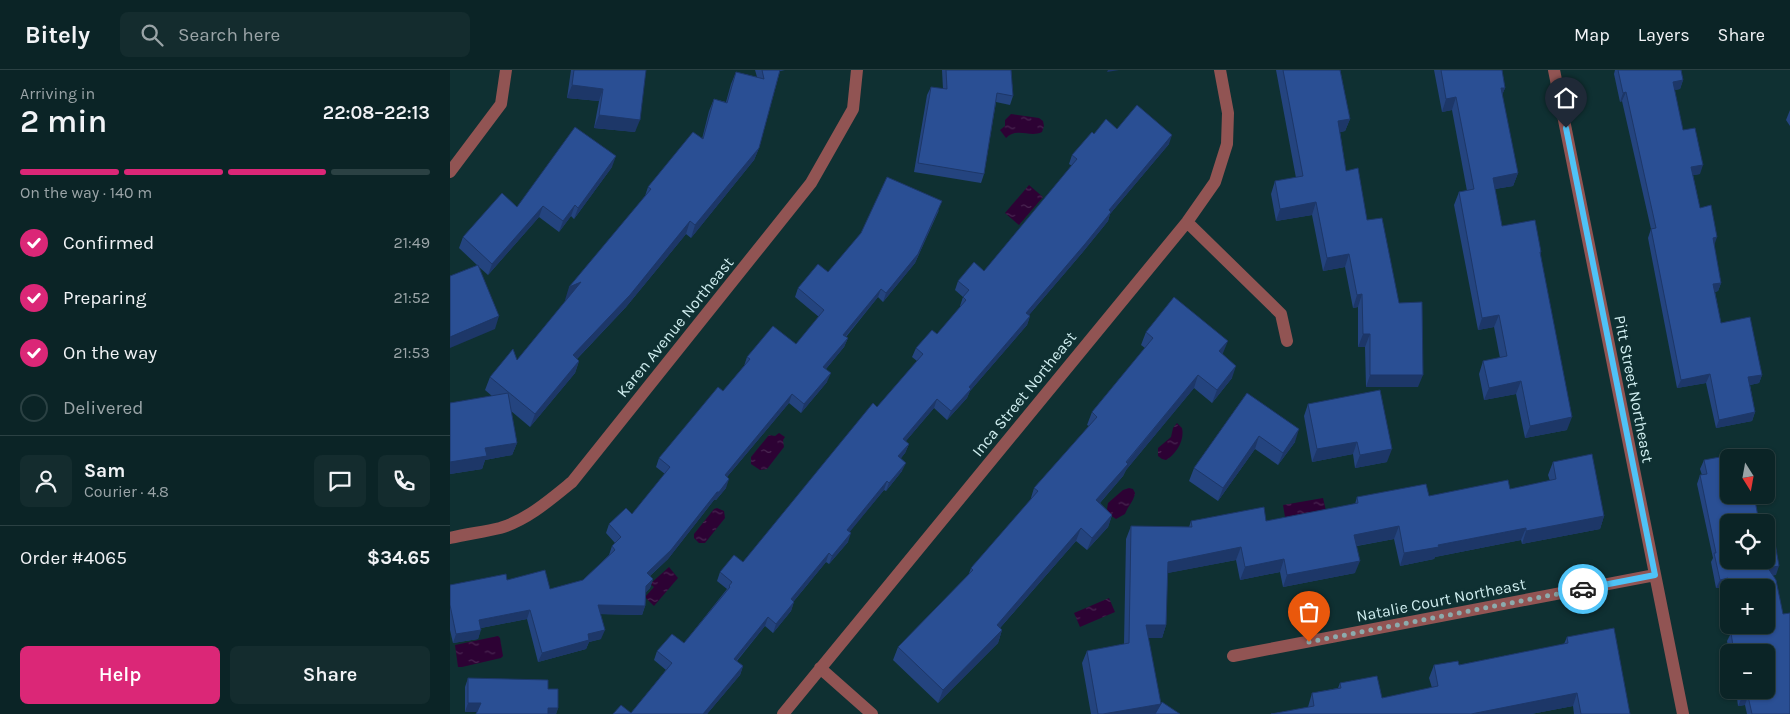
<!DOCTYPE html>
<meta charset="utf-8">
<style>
:root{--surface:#0b2426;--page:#142c2e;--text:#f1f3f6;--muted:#9aa4a7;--line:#2b4143;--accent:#db2777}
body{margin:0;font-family:Karla,sans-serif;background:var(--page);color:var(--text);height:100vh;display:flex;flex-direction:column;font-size:19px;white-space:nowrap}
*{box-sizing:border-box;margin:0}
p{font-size:16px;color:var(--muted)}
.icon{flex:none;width:28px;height:28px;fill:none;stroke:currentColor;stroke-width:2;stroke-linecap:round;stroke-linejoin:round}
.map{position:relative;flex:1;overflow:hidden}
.sheet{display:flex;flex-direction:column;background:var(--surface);width:450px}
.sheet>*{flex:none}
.needle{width:32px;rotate:169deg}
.tools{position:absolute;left:1270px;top:379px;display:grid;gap:10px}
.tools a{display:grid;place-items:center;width:55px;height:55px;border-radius:8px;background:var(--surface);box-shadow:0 1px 4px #0004,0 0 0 1px var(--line);font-size:25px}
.pin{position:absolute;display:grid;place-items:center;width:42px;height:42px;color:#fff;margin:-51px -21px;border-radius:50% 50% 50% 0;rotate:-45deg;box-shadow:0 0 5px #0007}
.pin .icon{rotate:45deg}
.courier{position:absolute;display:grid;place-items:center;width:50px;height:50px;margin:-25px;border:4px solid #4fc3f7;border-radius:50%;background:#fff;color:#222;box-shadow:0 1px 6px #0007}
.overview em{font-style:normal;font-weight:600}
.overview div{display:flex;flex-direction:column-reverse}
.overview{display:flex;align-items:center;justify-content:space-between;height:85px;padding:0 20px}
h1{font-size:32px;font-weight:600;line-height:38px}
.bar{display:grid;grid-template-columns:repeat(4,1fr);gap:8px 5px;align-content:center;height:60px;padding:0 20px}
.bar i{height:6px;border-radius:4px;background:var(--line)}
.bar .current{background:var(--accent)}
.bar p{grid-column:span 4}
.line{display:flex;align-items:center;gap:12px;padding:0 20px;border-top:1px solid var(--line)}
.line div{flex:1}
.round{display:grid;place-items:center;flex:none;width:52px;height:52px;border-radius:8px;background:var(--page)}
ol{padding:0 20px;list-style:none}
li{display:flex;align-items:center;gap:15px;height:55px}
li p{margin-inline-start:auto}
li .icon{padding:5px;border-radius:50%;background:var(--accent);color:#fff;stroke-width:4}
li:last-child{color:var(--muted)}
li i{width:28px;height:28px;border:2px solid var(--line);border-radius:50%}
.cta{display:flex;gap:10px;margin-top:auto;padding:10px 20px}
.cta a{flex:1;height:58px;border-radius:8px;background:var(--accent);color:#fff;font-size:20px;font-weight:600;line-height:58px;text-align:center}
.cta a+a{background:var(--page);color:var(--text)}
header{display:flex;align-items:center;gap:30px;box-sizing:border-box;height:70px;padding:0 25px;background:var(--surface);border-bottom:1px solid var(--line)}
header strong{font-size:24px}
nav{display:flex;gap:28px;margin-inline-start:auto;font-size:18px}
.search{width:350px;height:45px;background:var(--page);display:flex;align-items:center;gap:12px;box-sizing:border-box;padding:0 18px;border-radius:8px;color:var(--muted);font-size:19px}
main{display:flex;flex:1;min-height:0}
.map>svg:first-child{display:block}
.water{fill:url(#water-ripples)}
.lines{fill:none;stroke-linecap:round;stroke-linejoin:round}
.minor{stroke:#915453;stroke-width:12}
.wall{fill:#24447f}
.shaded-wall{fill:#1d3768}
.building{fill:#2a4f94;stroke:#1d3768}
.done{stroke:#8cabad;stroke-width:5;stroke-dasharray:0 9}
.route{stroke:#4fc3f7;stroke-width:6}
.labels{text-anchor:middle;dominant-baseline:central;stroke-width:5;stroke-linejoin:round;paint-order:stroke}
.street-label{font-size:16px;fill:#cfedef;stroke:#0f3032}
</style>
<header>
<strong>Bitely</strong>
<div class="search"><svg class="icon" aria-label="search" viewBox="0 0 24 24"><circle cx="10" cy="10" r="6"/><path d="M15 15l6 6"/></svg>Search here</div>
<nav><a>Map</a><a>Layers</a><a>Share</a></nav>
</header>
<main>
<section class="sheet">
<div class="overview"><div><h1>2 min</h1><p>Arriving in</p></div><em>22:08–22:13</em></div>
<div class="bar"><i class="current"></i><i class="current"></i><i class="current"></i><i></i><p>On the way · 140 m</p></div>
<ol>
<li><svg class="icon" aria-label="check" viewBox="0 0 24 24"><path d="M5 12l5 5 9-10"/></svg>Confirmed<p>21:49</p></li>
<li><svg class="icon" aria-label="check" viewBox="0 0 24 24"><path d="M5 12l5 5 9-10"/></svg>Preparing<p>21:52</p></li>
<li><svg class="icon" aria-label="check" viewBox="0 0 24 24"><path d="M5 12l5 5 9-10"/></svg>On the way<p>21:53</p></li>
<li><i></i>Delivered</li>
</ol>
<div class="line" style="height:90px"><a class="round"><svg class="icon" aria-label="person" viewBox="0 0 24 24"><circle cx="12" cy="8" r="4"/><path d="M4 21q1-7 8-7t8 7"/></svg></a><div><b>Sam</b><p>Courier · 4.8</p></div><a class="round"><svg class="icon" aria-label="chat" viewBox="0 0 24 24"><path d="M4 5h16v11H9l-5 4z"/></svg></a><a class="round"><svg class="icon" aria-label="phone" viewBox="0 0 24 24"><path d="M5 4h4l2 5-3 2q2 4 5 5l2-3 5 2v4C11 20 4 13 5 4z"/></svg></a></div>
<div class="line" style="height:65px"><div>Order #4065</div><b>$34.65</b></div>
<div class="cta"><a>Help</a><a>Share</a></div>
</section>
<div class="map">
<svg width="1340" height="644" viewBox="0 0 1340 644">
<defs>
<pattern id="water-ripples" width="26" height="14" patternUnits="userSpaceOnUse" patternTransform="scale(1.25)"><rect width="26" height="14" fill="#2d0234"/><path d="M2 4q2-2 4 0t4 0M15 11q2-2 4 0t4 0" fill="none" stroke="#4a2752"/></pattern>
</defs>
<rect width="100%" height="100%" fill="#0f3032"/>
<!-- water -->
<path class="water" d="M 561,44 L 589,48 L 593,51 L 594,56 L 592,62 C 580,68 567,57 556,68 L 550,60 L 555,56 L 555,50 Z
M 579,115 L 593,127 L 569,155 L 555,143 Z
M 727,353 L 732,358 C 735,370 726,384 716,390 L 712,389 L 708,386 L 708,378 L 721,367 L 723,358 Z
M 329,363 L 335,367 L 333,370 L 334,377 L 317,399 L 310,400 L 301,394 L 301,387 L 319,365 L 325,366 Z
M 679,418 L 683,419 L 685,423 C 684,431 678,436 675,444 L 666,449 L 660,445 L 657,439 L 658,433 L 673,420 Z
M 873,428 L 877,445 L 836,453 L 833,435 Z
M 267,438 L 274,441 L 275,448 L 255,473 L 249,473 L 244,468 L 244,464 L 264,439 Z
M 219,497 L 228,508 L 204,536 L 195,527 L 204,517 L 200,514 Z
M 659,528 L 665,542 L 630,557 L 624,543 Z
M 48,566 L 50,568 L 53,586 L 51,588 L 12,597 L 8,597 L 5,575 Z"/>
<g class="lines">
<!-- minor -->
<path class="minor" d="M 1104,0 L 1233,644
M 0,102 L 51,34 L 56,0
M 737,152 L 831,244 L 837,271
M 0,468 C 16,464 34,462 50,458 C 77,450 100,430 122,412 L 361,113 L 403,39 L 407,0
M 783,586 L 1205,505
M 370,598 L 422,644
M 333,644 L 737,152 L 765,112 L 777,74 L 778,43 L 770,0"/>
</g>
<!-- wall -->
<path class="wall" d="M 121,0 L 196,0 L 185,62 L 144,58 L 149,31 L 117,28 Z
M 305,0 L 335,0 L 330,1 L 309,78 L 304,90 L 241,168 L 236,164 L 176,237 L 127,289 L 129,291 L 125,303 L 80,357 L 61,341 L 67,373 L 62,385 L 35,390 L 32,399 L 0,404 L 0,333 L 42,326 L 35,320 L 40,307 L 67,290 L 118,228 L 115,230 L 195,126 L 198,117 L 252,69 L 259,41 L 264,29 L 276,32 L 281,14 L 286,2 L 307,7 Z
M 492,0 L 561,0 L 563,26 L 560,35 L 546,32 L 534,104 L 531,113 L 464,102 L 477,25 L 481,17 L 493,19 Z
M 826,0 L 890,0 L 900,49 L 895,61 L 890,62 L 896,101 L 917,150 L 949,233 L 968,317 L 916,317 L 915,277 L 908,277 L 908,237 L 903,238 L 895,197 L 873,201 L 862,145 L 826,151 L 821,124 L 825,111 L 846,108 Z
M 984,0 L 1052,0 L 1055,18 L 1052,25 L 1068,103 L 1063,116 L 1045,119 L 1052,156 L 1091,182 L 1090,185 L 1117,360 L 1075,368 L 1066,324 L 1034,330 L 1029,304 L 1033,291 L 1050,288 L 1044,257 L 1028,260 L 1004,135 L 1009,122 L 1017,121 L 1002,40 L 992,42 Z
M 1165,0 L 1231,0 L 1233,10 L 1230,19 L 1224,20 L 1233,60 L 1250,104 L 1243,105 L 1250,138 L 1264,176 L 1271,213 L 1268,221 L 1265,222 L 1271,253 L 1312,305 L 1309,313 L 1300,315 L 1305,342 L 1302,351 L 1266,358 L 1256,313 L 1227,318 L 1198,168 L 1201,159 L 1172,31 L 1170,32 L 1164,4 Z
M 1340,40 L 1340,56 L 1336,50 Z
M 667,59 L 719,74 L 660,144 L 658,151 L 632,183 L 579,245 L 580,246 L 577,255 L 520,321 L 517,328 L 497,350 L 484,338 L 455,372 L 459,374 L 455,383 L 451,388 L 452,401 L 436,421 L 434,420 L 399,462 L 398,472 L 379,494 L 376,492 L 344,531 L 341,541 L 323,563 L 315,556 L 287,591 L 293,596 L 290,605 L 257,644 L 163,644 L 181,643 L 216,600 L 204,590 L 207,581 L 234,573 L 277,519 L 267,511 L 270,502 L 293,492 L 427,337 L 467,291 L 462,287 L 466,278 L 487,264 L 511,237 L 510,236 L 513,227 L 505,220 L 508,211 L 534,201 L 622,96 L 619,94 L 622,85 L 644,64 Z
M 162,97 L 124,149 L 121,146 L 109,162 L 89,147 L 38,205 L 29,197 L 45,259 L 27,195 L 9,178 L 13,167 L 67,137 Z
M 489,140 L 465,193 L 433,232 L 428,227 L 396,267 L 398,268 L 394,277 L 376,299 L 377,312 L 351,343 L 339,333 L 277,407 L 276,418 L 266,430 L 264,430 L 218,489 L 200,506 L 203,509 L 200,518 L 196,522 L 195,536 L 192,545 L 150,544 L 151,569 L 139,572 L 136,579 L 88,592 L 77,549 L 31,558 L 28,569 L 3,573 L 0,560 L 0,515 L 57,510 L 100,519 L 133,510 L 159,485 L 162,476 L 165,473 L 156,463 L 159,454 L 182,444 L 215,404 L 206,397 L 209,388 L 273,321 L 294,296 L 297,287 L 346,274 L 369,247 L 345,227 L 348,218 L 378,202 Z
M 696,262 L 773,283 L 772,284 L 782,308 L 762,333 L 744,318 L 676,400 L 673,406 L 650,433 L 662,445 L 658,457 L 637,480 L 626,471 L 550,558 L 552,560 L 548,573 L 488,633 L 443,590 L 448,577 L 518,506 L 521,498 L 580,431 L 584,418 L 639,356 L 637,355 L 642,342 L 695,278 L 691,275 Z
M 797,323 L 845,372 L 828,395 L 805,379 L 768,431 L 739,411 L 744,398 Z
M 858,334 L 937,392 L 905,398 L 903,384 L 862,392 L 854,346 Z
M 1254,390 L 1312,428 L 1305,430 L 1279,452 L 1326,505 L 1323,505 L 1340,644 L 1297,644 L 1295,635 L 1288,636 L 1286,620 L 1316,620 L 1316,582 L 1279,582 L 1277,571 L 1281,563 L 1284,562 L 1282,555 L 1316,555 L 1316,518 L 1279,518 L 1279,537 L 1275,517 L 1266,518 L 1261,492 L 1263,488 L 1247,414 L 1250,405 L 1252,405 L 1250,399 Z
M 1103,392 L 1154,446 L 1150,459 L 1072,474 L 1071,470 L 985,487 L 984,489 L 950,496 L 944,469 L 907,476 L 905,503 L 833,517 L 830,502 L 790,510 L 786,490 L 717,503 L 716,555 L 712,568 L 698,568 L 711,634 L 709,637 L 730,644 L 641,644 L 632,593 L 637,581 L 674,574 L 676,469 L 681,456 L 739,457 L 741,451 L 816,451 L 905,434 L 907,427 L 979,426 L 1060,419 L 1100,411 L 1098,405 Z
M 1117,567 L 1180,644 L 1124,644 L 1123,636 L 1081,644 L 821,644 L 858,637 L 862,623 L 888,618 L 890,613 L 932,628 L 982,618 L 979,608 L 984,595 L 1009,595 L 1114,574 Z
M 18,608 L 98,619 L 108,638 L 106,644 L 26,644 L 27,642 L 15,642 L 15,617 Z"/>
<!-- shaded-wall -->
<path class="shaded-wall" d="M 658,0 L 669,0 L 657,2 Z
M 1233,10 L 1230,19 L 1219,21 L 1223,12 Z
M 122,15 L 153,19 L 149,31 L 117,28 Z
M 1051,18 L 1055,18 L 1050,30 Z
M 1176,22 L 1172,31 L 1170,32 L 1173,23 Z
M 1006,27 L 1002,40 L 992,42 L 996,29 Z
M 149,45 L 190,50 L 185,62 L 144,58 Z
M 900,49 L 895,61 L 883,64 L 888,51 Z
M 722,65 L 719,74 L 660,144 L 658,151 L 632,183 L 573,252 L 576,243 L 659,140 Z
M 309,78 L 304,90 L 241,168 L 245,155 Z
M 166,86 L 162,97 L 124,149 L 128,138 Z
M 1253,95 L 1250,104 L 1238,106 L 1241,97 Z
M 1068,103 L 1063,116 L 1038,120 L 1043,108 Z
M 492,131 L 465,193 L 433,232 L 436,223 Z
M 866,132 L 862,145 L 826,151 L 830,139 Z
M 125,135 L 121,146 L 109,162 L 113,151 Z
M 93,136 L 89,147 L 38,205 L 42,194 Z
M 240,151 L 236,164 L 176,237 L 118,298 L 123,285 Z
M 1267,167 L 1264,176 L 1263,168 Z
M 899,184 L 895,197 L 873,201 L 877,188 Z
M 131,212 L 127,225 L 115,230 L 119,217 Z
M 1271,213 L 1268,221 L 1260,223 L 1263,214 Z
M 431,219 L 428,227 L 390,273 L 393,265 Z
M 912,224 L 908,237 L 903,238 L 907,225 Z
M 1049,245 L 1044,257 L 1028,260 L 1032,248 Z
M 49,246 L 45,259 L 0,278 L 0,267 Z
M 580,246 L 577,255 L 520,321 L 517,328 L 497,350 L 501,341 L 519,317 Z
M 913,264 L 920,264 L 915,277 L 908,277 Z
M 398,268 L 394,277 L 370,306 L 373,297 Z
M 778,271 L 773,283 L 764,294 L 769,281 Z
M 129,291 L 125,303 L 80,357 L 85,344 Z
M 786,296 L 782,308 L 762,333 L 767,320 Z
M 381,303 L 377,312 L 351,343 L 354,334 Z
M 1260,304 L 1256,313 L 1227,318 L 1231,310 Z
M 748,305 L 744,318 L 676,400 L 673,406 L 641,443 L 646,430 Z
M 920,305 L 973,305 L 968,317 L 916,317 Z
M 1312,305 L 1309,313 L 1295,316 L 1298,307 Z
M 1071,311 L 1066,324 L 1034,330 L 1039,318 Z
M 342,324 L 339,333 L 271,414 L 275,405 Z
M 487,329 L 484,338 L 450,378 L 453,369 Z
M 1305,342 L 1302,351 L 1266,358 L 1269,350 Z
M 1122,347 L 1117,360 L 1075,368 L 1080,356 Z
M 849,359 L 845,372 L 828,395 L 833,383 Z
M 809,366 L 805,379 L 768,431 L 773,418 Z
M 907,372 L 903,384 L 862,392 L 867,379 Z
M 67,373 L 62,385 L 35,390 L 32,399 L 0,404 L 0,392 L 35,378 Z
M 459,374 L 455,383 L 445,395 L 448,386 Z
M 942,379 L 937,392 L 905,398 L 910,385 Z
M 456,393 L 452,401 L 436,421 L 439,413 Z
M 279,409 L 276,418 L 266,430 L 264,430 L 218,489 L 193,512 L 197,503 L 267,422 Z
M 437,411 L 434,420 L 394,469 L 397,460 Z
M 1302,425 L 1313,425 L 1312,428 L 1300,430 Z
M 662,445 L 658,457 L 637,480 L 642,468 Z
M 1154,446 L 1150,459 L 1072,474 L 1076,461 Z
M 949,456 L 944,469 L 900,477 L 904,465 Z
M 631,458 L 626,471 L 542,567 L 547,555 Z
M 1076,458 L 1071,470 L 985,487 L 984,489 L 950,496 L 954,483 L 988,475 Z
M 401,463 L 398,472 L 379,494 L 382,486 Z
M 791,477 L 786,490 L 713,504 L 718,492 Z
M 379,483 L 376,492 L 338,538 L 341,529 Z
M 834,489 L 830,502 L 790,510 L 795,497 Z
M 910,491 L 905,503 L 833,517 L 837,505 Z
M 1329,496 L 1326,505 L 1315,507 L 1318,498 Z
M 1278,508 L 1275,517 L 1266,518 L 1270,510 Z
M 203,509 L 200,518 L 193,525 L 196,516 Z
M 344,532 L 341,541 L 323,563 L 326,554 Z
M 148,535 L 195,536 L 192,545 L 145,544 Z
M 80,540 L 77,549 L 26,559 L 29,550 Z
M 318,547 L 315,556 L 281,597 L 284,589 Z
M 696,555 L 716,555 L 712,568 L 692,568 Z
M 31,560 L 28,569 L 3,573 L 6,564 Z
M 155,560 L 151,569 L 139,572 L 136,579 L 88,592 L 92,583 L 138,564 Z
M 552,560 L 548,573 L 488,633 L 493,620 Z
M 293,596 L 290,605 L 257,644 L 253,644 Z
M 1127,623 L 1123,636 L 1081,644 L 1021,644 Z
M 1298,626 L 1295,635 L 1288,636 L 1292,627 Z
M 18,633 L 31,633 L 28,642 L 15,642 Z
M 711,634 L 707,644 L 653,644 Z
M 98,638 L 108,638 L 106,644 L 96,644 Z"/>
<!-- building -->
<path class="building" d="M 124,0 L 196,0 L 190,50 L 149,45 L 153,19 L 122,15 Z
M 312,0 L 330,0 L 309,78 L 245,155 L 240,151 L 180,225 L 123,285 L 129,291 L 85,344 L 40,307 L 63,279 L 67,290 L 131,212 L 119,217 L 201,119 L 198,117 L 243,62 L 253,69 L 264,29 L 277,33 L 286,2 L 314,9 Z
M 496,0 L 561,0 L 563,26 L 547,23 L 534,104 L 468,93 L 481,17 L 497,19 Z
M 833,0 L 890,0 L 900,49 L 888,51 L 896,101 L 908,98 L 917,150 L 932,148 L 949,233 L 972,232 L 973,305 L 920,305 L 920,264 L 913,264 L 912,224 L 907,225 L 899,184 L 877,188 L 866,132 L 830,139 L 825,111 L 853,106 Z
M 991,0 L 1052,0 L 1055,18 L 1051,18 L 1068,103 L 1043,108 L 1052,156 L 1085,150 L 1091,182 L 1090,182 L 1122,347 L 1080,356 L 1071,311 L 1039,318 L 1033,291 L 1057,286 L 1049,245 L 1032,248 L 1009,122 L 1024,119 L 1006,27 L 996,29 Z
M 1168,0 L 1231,0 L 1233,10 L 1223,12 L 1233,60 L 1245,58 L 1253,95 L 1241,97 L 1250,138 L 1261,135 L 1267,167 L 1263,168 L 1271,213 L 1263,214 L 1271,253 L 1300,247 L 1312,305 L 1298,307 L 1305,342 L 1269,350 L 1260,304 L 1231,310 L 1201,159 L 1206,158 L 1176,22 L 1173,23 Z
M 687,35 L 722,65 L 659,140 L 661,142 L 635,174 L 576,243 L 580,246 L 519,317 L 521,319 L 501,341 L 487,329 L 453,369 L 459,374 L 448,386 L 456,393 L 439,413 L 437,411 L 397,460 L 401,463 L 382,486 L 379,483 L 341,529 L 344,532 L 326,554 L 318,547 L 284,589 L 293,596 L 253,644 L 163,644 L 171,635 L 181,643 L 222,593 L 207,581 L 222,564 L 234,573 L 280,517 L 279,516 L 282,512 L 270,502 L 284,485 L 293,492 L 423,333 L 427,337 L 473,284 L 466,278 L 482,260 L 487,264 L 516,230 L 513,227 L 519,220 L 508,211 L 524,192 L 534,201 L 627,89 L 622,85 L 642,62 L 644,64 L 656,49 L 667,59 Z
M 125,57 L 166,86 L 128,138 L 125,135 L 113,151 L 93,136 L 42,194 L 13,167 L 52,123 L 67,137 Z
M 437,107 L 492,131 L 468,184 L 436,223 L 431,219 L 393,265 L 398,268 L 373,297 L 381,303 L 354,334 L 342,324 L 275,405 L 279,409 L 269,422 L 267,422 L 221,480 L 197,503 L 203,509 L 196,516 L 195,536 L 148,535 L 155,560 L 138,564 L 139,570 L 92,583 L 80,540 L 29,550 L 31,560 L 6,564 L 0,535 L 0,515 L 56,504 L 57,510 L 95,500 L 100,519 L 133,510 L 165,480 L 162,476 L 171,467 L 159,454 L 176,438 L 182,444 L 220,397 L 209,388 L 268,317 L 273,321 L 300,289 L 297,287 L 323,256 L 346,274 L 374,240 L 348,218 L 368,194 L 378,202 L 411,163 Z
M 28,195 L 49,246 L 0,267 L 0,206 Z
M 724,227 L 778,271 L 769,281 L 786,296 L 767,320 L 748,305 L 676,392 L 678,394 L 646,430 L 662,445 L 642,468 L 631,458 L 547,555 L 552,560 L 493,620 L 448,577 L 523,500 L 521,498 L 588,421 L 584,418 L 647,347 L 642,342 L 703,268 L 696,262 Z
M 930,320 L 942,379 L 910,385 L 907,372 L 867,379 L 858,334 Z
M 58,323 L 67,373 L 35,378 L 37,386 L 0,392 L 0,333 Z
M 797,323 L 849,359 L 833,383 L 809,366 L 773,418 L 744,398 Z
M 1307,380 L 1309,388 L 1279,388 L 1279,425 L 1304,425 L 1309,452 L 1279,452 L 1279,490 L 1316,490 L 1316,474 L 1325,473 L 1329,496 L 1318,498 L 1326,510 L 1333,544 L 1340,543 L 1340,644 L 1302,644 L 1298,626 L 1292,627 L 1290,620 L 1316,620 L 1316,582 L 1284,582 L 1281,563 L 1288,561 L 1287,555 L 1316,555 L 1316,518 L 1280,518 L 1278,508 L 1270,510 L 1264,483 L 1266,483 L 1250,405 L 1257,404 L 1254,390 Z
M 1142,384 L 1154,446 L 1076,461 L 1076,458 L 988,475 L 989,477 L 954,483 L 949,456 L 904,465 L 910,491 L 837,505 L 834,489 L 795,497 L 791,477 L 718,492 L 716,555 L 696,555 L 711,634 L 653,644 L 648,644 L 637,581 L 679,573 L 681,456 L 742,457 L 741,451 L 814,437 L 816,451 L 908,433 L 907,427 L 976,414 L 979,426 L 1058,410 L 1060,419 L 1106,409 L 1103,392 Z
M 1164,558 L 1180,644 L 1131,644 L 1127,623 L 1021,644 L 821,644 L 864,636 L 862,623 L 891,618 L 890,613 L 927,606 L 932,628 L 988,616 L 984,595 L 1008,591 L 1009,595 L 1118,573 L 1117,567 Z
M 18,608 L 98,610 L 98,619 L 108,619 L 108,638 L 98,638 L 98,644 L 26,644 L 31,633 L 18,633 Z
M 712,632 L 730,644 L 705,644 Z"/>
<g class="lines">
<!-- done -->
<path class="done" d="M 859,572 L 1133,519"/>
<!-- route -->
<path class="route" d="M 1116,58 L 1205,505 L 1133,519"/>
</g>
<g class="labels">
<!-- street labels -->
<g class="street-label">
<text transform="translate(225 257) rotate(-51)">Karen Avenue Northeast</text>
<text transform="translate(1184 319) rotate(79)">Pitt Street Northeast</text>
<text transform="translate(574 324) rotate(-51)">Inca Street Northeast</text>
<text transform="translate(991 530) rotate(-11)">Natalie Court Northeast</text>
</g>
</g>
</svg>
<div class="tools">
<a><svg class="needle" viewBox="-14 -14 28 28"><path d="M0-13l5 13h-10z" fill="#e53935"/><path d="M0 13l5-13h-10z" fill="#9aa4a7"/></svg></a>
<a><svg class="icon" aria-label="locate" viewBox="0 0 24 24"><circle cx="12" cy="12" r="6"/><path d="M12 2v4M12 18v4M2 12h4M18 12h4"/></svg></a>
<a>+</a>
<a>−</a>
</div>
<div class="pin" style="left:859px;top:572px;background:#ea580c"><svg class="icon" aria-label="bag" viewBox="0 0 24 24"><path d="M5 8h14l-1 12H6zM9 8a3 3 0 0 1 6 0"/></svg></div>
<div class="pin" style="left:1116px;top:58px;background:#1f2937"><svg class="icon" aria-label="home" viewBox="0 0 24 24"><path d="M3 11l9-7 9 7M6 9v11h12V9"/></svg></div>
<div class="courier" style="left:1133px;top:519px"><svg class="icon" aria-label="car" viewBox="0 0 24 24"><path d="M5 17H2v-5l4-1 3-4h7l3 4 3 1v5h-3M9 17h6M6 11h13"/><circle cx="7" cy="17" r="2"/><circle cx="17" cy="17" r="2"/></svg></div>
</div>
</main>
